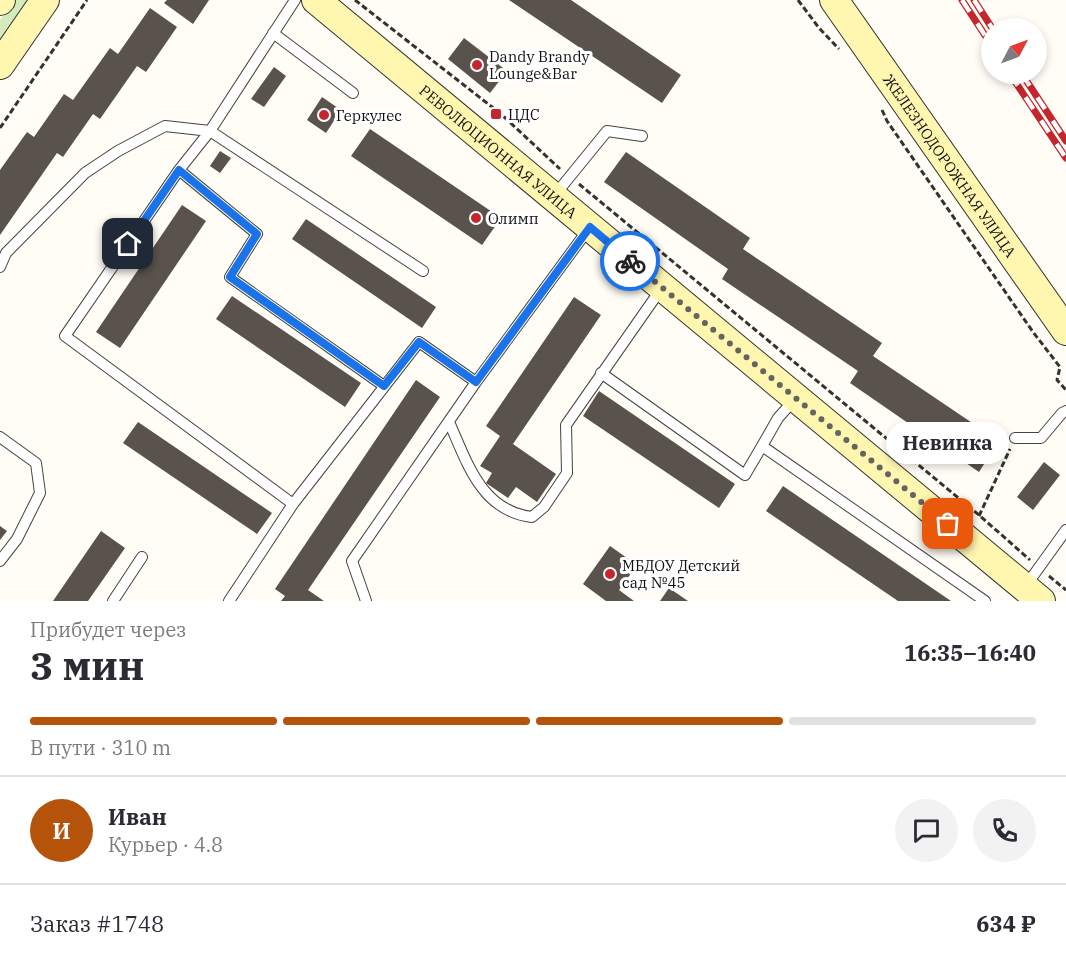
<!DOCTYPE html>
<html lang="ru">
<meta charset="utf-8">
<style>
:root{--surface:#fff;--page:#f2f2f3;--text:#2b2b33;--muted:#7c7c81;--line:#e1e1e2;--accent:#b45309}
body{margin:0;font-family:"IBM Plex Serif",serif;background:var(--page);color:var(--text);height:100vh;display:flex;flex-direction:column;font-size:22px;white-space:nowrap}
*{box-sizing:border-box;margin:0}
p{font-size:20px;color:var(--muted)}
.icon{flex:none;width:33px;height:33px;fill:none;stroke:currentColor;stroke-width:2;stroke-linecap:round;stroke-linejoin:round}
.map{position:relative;height:601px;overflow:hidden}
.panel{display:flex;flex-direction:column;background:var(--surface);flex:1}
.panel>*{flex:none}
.needle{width:39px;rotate:49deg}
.controls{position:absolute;left:981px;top:18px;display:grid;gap:12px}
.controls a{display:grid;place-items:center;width:66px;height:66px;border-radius:50%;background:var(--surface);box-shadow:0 3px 9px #0003;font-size:30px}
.pin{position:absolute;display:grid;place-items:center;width:51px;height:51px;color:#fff;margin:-26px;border-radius:12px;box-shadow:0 3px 9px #0006}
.courier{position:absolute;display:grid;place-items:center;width:60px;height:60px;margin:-30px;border:4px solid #1a73e8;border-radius:50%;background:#fff;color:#222;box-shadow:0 2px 8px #0007}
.bubble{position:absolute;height:42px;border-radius:21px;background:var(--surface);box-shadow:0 3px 9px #0003;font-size:20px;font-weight:700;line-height:42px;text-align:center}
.overview em{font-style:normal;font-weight:700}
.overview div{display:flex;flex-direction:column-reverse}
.overview{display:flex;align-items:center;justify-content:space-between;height:102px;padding:0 30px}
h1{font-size:39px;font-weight:700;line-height:45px}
.bar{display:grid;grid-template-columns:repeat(4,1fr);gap:9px 6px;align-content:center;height:72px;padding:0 30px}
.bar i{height:8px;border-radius:4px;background:var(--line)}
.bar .active{background:var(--accent)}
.bar p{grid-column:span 4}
.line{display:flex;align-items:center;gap:15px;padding:0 30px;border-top:2px solid var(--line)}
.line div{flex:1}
.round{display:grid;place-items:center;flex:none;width:63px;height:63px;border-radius:32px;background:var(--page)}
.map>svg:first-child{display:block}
.green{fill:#d5ebbd}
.building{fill:#5a524d}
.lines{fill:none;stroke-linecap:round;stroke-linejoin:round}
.lane-casing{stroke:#444;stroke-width:12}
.secondary-casing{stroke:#333;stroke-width:30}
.path{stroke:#333;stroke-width:3;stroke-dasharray:6 3;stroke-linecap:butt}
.lane{stroke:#fff;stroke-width:10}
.secondary{stroke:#fff6b0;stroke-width:28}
.rail-casing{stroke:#c4262e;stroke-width:7}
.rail{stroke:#fff;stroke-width:4.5;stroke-dasharray:14;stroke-linecap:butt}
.done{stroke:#646461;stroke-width:6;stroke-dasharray:0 10.8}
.route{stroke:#1a73e8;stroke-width:8}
.poi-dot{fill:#c4262e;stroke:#fff;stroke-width:2}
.labels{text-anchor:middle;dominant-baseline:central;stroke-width:6;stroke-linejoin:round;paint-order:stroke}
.poi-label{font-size:15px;fill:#111;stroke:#fff;text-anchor:start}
.street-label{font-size:15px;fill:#111;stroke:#fff}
</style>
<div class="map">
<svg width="1066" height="601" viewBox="0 0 1066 601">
<rect width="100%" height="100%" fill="#fffdf5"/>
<!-- green -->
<path class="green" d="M 14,0 L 32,0 L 0,47 L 0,20 Z"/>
<!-- building -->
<path class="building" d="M 167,0 L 209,0 L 193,24 L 164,3 Z
M 509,0 L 571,0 L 681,75 L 662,103 Z
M 150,8 L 177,27 L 146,72 L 137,66 L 100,119 L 93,114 L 63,157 L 57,153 L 0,235 L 0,170 L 27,132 L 34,137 L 64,94 L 73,100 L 110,48 L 118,54 Z
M 464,38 L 507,71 L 490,93 L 448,59 Z
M 274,67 L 286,76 L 264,107 L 251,99 Z
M 322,97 L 341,110 L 326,133 L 307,120 Z
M 370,129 L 501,218 L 482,245 L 351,156 Z
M 220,151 L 231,158 L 220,173 L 210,166 Z
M 626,152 L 750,238 L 743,249 L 882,343 L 873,356 L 999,441 L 979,472 L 850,383 L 858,371 L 722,279 L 728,269 L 604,182 Z
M 182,205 L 206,221 L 120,348 L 96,332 Z
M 306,219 L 436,307 L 422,328 L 292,239 Z
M 232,296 L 361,383 L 345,407 L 216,319 Z
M 574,297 L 601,315 L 513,444 L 556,474 L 537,502 L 516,487 L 508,498 L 486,483 L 492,473 L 480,466 L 500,436 L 486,426 Z
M 416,380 L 440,397 L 308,590 L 324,601 L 281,601 L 285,596 L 275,589 Z
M 599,391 L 735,484 L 719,508 L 583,416 Z
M 138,422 L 272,513 L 257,534 L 123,443 Z
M 1044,462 L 1060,475 L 1033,510 L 1017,497 Z
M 783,486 L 951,601 L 898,601 L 766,511 Z
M 0,526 L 7,531 L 0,540 Z
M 101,531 L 125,548 L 88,601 L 53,601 Z
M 610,546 L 637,565 L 619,590 L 634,601 L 606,601 L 583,584 Z
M 669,588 L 688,601 L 660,601 Z"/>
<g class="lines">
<!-- lane casing -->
<g class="lane-casing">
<path id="lane" d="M 273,33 L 353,93
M 179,170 L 257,234 L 230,277 L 384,386
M 554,196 L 607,131 L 642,136
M 0,267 L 6,253 L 85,173 L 118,151 L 165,126 L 210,131 L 423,271
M 601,373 L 745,475 L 762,446
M 795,399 L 778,418 L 762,446 L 985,601
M 449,422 C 467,462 481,511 532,517 L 544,507 L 567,473 L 566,425 L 661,289
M 0,437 L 36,463 L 40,493 L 17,539 L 0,561
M 1015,438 L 1041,438 L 1062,413 L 1066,411
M 293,504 L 65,336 L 179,170 L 210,131 L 295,0
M 1025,587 L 1066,530
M 113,601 L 142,557
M 229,601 L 293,504 L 419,342 L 476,382
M 366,601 L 352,561 L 476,382 L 590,227"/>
</g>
<!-- secondary casing -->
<g class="secondary-casing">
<g id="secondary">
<path id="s1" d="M 316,0 L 1041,601"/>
<path id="s2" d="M 834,0 L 1066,331"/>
<path d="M 0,1 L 1,0"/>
<path d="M 0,65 L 45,0"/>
</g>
</g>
<!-- path -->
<path class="path" d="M 355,0 L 501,114 L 560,169
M 798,0 L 819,28 L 839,49
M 882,110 L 887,121 L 1033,332 L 1060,367 L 1057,380 L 1066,390
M 0,128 L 87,0
M 579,184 L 979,515 L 1030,560
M 979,516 L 1010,449
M 1049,576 L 1066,590"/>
<!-- lane -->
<use href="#lane" class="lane"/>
<!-- secondary -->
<use href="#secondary" class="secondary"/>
<!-- rail casing -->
<g class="rail-casing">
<path id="rail" d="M 962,0 L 992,46
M 974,0 L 992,28
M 1010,74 L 1066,158
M 1022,74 L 1066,141"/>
</g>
<!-- rail -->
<use href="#rail" class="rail"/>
</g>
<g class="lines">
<!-- done -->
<path class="done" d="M 630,261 L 948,524"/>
<!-- route -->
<path class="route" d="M 128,244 L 179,170 L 257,234 L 230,277 L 384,386 L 419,342 L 476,382 L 590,227 L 630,261"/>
</g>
<!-- markers -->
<g class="poi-dot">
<circle cx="477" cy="65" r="6"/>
<rect x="490" y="108" width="12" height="12" rx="3"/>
<circle cx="324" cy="115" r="6"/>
<circle cx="476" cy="218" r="6"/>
<circle cx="610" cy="574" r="6"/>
</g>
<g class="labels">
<!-- poi labels -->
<g class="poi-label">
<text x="489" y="56">Dandy Brandy<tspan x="489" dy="17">Lounge&amp;Bar</tspan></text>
<text x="508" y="114">ЦДС</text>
<text x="336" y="115">Геркулес</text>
<text x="488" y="218">Олимп</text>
<text x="622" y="565">МБДОУ Детский<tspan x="622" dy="17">сад №45</tspan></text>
</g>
<!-- street labels -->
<g class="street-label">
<text stroke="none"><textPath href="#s1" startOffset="237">РЕВОЛЮЦИОННАЯ УЛИЦА</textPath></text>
<text stroke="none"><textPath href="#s2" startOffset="202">ЖЕЛЕЗНОДОРОЖНАЯ УЛИЦА</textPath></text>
</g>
</g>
</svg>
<div class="controls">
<a><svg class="needle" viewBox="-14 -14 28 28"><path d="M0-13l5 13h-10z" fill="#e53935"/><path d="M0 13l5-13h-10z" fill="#7c7c81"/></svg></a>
</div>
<div class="pin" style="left:948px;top:524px;background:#ea580c"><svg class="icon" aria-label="bag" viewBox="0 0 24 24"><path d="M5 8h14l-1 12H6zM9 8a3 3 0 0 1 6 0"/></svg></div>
<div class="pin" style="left:128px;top:244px;background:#1f2937"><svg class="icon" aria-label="home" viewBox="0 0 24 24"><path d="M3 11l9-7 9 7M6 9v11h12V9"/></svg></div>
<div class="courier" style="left:630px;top:261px"><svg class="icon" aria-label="bike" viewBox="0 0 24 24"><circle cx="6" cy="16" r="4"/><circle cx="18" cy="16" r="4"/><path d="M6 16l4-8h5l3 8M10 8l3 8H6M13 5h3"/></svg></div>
<div class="bubble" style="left:886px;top:422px;width:123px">Невинка</div>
</div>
<section class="panel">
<div class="overview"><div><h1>3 мин</h1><p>Прибудет через</p></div><em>16:35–16:40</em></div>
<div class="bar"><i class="active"></i><i class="active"></i><i class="active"></i><i></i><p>В пути · 310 m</p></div>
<div class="line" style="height:108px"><b class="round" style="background:var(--accent);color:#fff">И</b><div><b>Иван</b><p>Курьер · 4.8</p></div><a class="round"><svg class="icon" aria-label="chat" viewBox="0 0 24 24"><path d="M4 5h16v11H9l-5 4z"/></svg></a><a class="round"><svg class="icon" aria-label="phone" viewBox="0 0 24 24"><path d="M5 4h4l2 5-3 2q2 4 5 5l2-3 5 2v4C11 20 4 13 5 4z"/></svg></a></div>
<div class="line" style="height:78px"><div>Заказ #1748</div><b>634 ₽</b></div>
</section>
